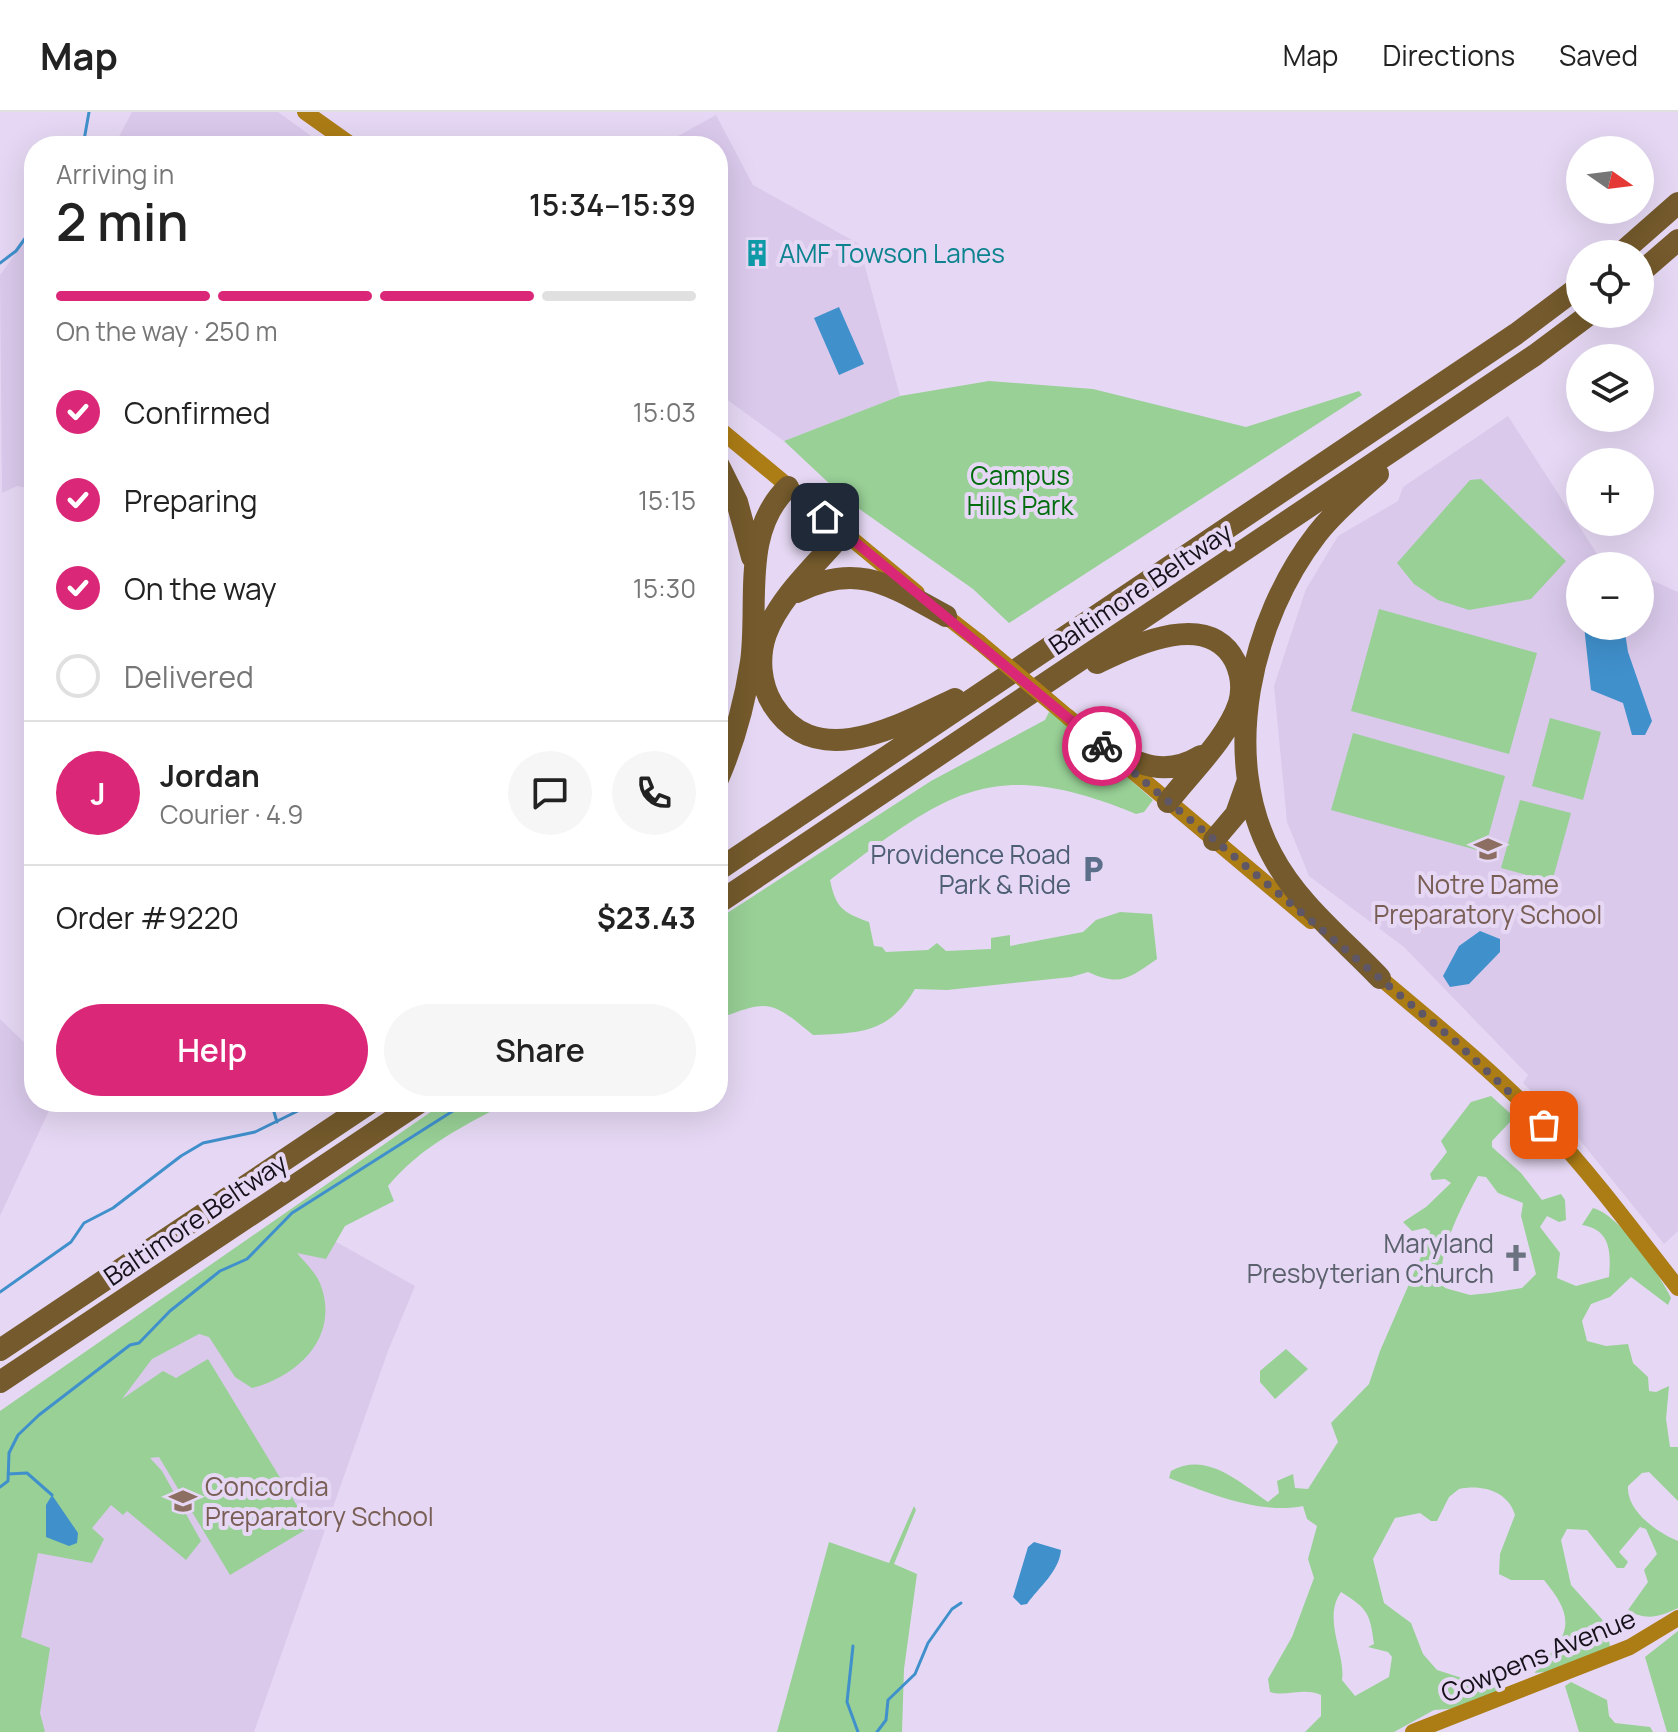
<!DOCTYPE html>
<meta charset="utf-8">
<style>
:root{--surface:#fff;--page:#f6f6f6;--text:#222;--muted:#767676;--line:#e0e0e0;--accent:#db2777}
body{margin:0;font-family:Manrope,sans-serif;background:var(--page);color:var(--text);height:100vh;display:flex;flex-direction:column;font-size:30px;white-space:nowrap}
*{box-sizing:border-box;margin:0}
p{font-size:26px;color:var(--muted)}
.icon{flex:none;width:44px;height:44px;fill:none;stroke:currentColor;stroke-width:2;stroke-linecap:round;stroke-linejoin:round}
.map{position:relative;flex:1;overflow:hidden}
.side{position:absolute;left:24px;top:24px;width:704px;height:976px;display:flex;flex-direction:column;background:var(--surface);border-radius:32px;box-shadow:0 8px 32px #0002}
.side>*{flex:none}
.needle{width:52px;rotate:104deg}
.buttons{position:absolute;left:1566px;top:24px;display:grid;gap:16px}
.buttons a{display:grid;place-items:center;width:88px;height:88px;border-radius:50%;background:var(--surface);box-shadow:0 8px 32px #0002;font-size:40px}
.pin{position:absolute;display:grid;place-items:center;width:68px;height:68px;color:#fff;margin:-34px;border-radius:16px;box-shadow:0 4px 12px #0006}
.courier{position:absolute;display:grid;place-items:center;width:80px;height:80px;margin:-40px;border:6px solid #db2777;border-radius:50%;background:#fff;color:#222;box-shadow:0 2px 10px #0007}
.head em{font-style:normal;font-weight:600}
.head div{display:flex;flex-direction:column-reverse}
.head{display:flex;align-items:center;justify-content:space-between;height:136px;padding:0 32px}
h1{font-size:52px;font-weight:600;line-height:60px}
.bar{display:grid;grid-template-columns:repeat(4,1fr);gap:12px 8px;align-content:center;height:96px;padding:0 32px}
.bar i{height:10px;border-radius:6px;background:var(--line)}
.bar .active{background:var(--accent)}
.bar p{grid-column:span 4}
.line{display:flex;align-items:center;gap:20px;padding:0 32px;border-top:2px solid var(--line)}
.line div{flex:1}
.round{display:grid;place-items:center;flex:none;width:84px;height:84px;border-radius:42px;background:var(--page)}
ol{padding:0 32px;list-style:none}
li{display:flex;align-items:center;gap:24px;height:88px}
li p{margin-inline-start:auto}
li .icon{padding:8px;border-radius:50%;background:var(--accent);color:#fff;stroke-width:4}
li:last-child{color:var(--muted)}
li i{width:44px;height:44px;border:4px solid var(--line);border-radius:50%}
.action{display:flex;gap:16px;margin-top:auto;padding:16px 32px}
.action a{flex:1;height:92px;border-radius:48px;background:var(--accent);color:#fff;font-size:32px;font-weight:600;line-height:92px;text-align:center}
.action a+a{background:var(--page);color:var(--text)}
header{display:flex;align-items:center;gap:48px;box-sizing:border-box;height:112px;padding:0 40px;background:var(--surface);border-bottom:2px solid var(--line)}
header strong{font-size:38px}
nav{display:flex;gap:44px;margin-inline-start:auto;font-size:28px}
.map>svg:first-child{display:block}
.built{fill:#dac9eb}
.green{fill:#98d096;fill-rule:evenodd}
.water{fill:#4090cc}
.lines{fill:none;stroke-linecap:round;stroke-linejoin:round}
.stream{stroke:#4090cc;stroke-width:3}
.secondary{stroke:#ac7c15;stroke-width:16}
.highway{stroke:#745a2c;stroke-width:22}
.secondary-bridge{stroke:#ac7c15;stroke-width:16}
.done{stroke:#5f5766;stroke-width:8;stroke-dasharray:0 14.4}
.route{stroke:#db2777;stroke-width:10}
.labels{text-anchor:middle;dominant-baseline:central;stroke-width:8;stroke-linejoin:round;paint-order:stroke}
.culture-label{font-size:26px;fill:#0d838f;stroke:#e6d8f4;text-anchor:start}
.park-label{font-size:26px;fill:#036c0f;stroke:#e6d8f4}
.street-label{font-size:26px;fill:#16111a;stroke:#e6d8f4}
.service-label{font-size:26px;fill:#4e5e75;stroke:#e6d8f4;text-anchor:end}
.education-label{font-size:26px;fill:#785e54;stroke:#e6d8f4}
.worship-label{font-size:26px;fill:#5b616d;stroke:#e6d8f4;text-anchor:end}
</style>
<header>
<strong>Map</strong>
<nav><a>Map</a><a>Directions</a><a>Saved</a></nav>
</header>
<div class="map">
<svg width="1678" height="1620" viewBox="0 0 1678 1620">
<rect width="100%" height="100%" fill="#e6d8f4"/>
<!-- built -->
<path class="built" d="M 132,0 L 278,0 L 325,34 L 114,34 Z
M 716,3 L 753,73 L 859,132 L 900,284 L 784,329 L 718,281 L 718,34 L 660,34 Z
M 34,116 L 34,377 L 17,374 L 2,381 L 0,163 Z
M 1508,304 L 1599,445 L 1619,454 L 1580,454 L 1580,514 L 1640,514 L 1640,463 L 1678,480 L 1678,1119 L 1664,1132 L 1579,1027 L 1523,971 L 1528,963 L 1404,835 L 1309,764 L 1287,710 L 1274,574 L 1306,477 L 1338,424 L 1398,389 L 1403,375 Z
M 0,907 L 34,940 L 34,990 L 53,990 L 0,1104 Z
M 324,1123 L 415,1174 L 388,1239 L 254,1620 L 0,1620 L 34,1411 L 179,1202 Z"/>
<!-- green -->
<path class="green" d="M 989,269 L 1093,277 L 1246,315 L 1359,279 L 1362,283 L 1009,511 L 973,477 L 848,389 L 784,329 L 900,284 Z
M 1481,367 L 1566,449 L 1531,487 L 1469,498 L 1438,488 L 1414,472 L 1397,451 L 1470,368 Z
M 1379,497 L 1537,541 L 1509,642 L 1351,599 Z
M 1049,600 L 1060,605 L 1153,688 L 1144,700 L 1136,702 C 990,642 947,681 830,768 C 836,796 842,800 869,810 L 874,834 L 882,835 L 886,840 L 928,838 L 937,831 L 946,839 L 991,837 L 991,826 L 1010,823 L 1010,834 L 1083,820 L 1096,808 L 1120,800 L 1152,802 L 1157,847 C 1129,866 1121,875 1088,860 L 1071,865 L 947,878 L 915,877 C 889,921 861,921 813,923 C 771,888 769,887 718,907 L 718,807 L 931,669 L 1045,608 Z
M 1550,606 L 1601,620 L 1583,688 L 1532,674 Z
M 1353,621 L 1505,664 L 1484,740 L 1331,698 Z
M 1520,688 L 1571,701 L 1552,770 L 1501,756 Z
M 1491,984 L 1511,1002 L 1510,1010 L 1492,1029 L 1492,1035 L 1521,1061 L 1542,1088 L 1561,1082 L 1565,1088 L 1566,1108 L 1559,1110 L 1547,1104 L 1540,1115 L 1560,1141 L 1557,1166 L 1576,1174 L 1609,1165 C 1611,1140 1611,1118 1582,1113 L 1593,1096 C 1619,1102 1660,1163 1671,1186 L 1668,1193 L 1631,1165 L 1610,1185 L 1591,1192 L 1582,1209 L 1587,1229 L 1606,1234 L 1628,1232 L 1633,1251 L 1648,1265 L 1649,1279 L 1656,1280 L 1669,1274 L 1666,1307 L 1670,1335 L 1678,1335 L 1678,1389 L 1649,1360 L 1642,1361 L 1628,1374 C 1626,1399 1658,1421 1678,1429 L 1678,1496 C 1660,1505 1645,1509 1628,1498 L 1648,1470 L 1644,1458 L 1657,1442 L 1646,1417 L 1640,1415 L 1619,1440 L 1628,1450 L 1624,1456 L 1617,1456 L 1587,1418 L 1567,1417 L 1561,1428 L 1571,1473 L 1607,1513 L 1610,1535 L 1554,1559 L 1535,1561 C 1538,1552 1544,1548 1551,1541 C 1576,1513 1565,1494 1544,1468 L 1511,1468 L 1499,1462 L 1500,1442 L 1515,1403 C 1508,1379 1482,1372 1459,1377 L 1449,1385 L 1437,1409 L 1431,1409 L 1420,1401 L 1395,1406 L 1373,1447 L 1384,1491 L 1411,1511 L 1423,1542 L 1437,1558 L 1462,1566 C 1480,1562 1487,1555 1504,1567 L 1503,1580 L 1461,1596 L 1434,1598 L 1394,1620 L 1305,1620 L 1321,1604 L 1321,1583 C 1305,1575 1286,1585 1270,1580 L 1268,1567 L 1292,1525 L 1314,1466 L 1308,1447 L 1317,1414 L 1307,1407 L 1303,1394 C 1261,1403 1208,1381 1169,1366 L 1171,1359 C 1207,1339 1239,1370 1268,1390 L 1279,1381 L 1277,1369 L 1293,1362 L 1295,1376 L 1308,1377 L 1338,1330 L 1331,1311 L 1369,1272 L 1380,1239 L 1429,1126 L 1430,1119 L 1425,1116 L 1412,1119 L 1403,1110 L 1426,1095 L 1451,1071 L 1445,1067 L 1432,1068 L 1430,1062 L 1447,1040 L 1441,1029 L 1471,990 ZM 1478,1064 L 1486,1065 L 1498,1081 L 1523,1091 L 1521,1104 L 1536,1162 L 1522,1176 L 1490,1181 L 1470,1183 L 1445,1176 C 1431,1150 1465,1088 1478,1064 ZM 1341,1480 C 1368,1497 1370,1501 1374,1532 L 1368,1535 L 1388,1540 L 1392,1545 L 1389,1565 L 1355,1584 L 1342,1568 C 1346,1542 1322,1507 1341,1480 Z
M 445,990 L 509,990 C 465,1013 420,1035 388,1074 L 394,1089 L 345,1114 L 326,1147 L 297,1141 C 306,1152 318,1162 322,1177 C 338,1227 296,1265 252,1276 L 235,1265 L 209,1225 L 199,1222 L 152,1247 L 122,1287 L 163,1259 L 176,1266 L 208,1247 L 310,1415 L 230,1463 L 159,1345 L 150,1346 L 162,1359 L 201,1429 L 186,1448 L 127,1399 L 123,1403 L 111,1393 L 92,1416 L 104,1427 L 92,1451 L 38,1441 L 21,1525 L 50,1536 L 40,1601 L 45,1620 L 0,1620 L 0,1299 Z
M 1286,1237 L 1308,1257 L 1275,1287 L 1260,1270 L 1260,1259 Z
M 914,1394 L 916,1398 L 894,1452 L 917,1462 L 904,1557 L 902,1620 L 777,1620 L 829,1430 L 889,1451 Z
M 1678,1519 L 1678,1620 L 1667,1620 L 1645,1545 Z
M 1571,1570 L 1607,1588 L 1609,1604 L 1615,1611 L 1650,1615 L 1653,1620 L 1579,1620 L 1565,1574 Z"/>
<!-- water -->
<path class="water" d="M 839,195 L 864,252 L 839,263 L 814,206 Z
M 1584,514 L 1624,514 L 1628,540 L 1652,609 L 1645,623 L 1632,623 L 1623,591 L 1591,578 Z
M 1480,819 L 1500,827 L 1500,840 L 1469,872 L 1450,875 L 1443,864 L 1459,834 Z
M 52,1383 L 78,1421 L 77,1431 L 69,1434 L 46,1425 L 46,1393 Z
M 1034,1430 L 1061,1438 C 1059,1460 1039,1475 1027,1492 L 1021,1493 L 1013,1485 L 1028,1435 Z"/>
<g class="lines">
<!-- stream -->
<path class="stream" d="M 83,34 L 89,0
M 0,151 L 16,139 L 34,114
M 274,1000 L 277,1010
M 0,1180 L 71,1130 L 84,1111 L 113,1096 L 181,1044 L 203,1031 L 255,1020 L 316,990
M 8,1362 L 27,1361 L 52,1383
M 0,1375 L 8,1369 L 9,1341 L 18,1323 L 39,1303 L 130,1233 L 139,1231 L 170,1199 L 220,1159 L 247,1147 L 292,1101 L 467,990
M 853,1534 L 847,1590 L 858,1620
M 877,1620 L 886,1608 L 888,1588 L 915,1562 L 928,1531 L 952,1497 L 961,1491"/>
<!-- secondary -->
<path class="secondary" d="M 305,0 L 353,34
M 718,316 L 917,481
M 938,498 L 979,530
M 1068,605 L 1311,809
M 1372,859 C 1431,909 1492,958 1546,1014 C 1594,1065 1635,1121 1678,1176
M 1413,1620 L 1630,1535 L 1678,1506"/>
<!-- highway -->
<path class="highway" d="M 1620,142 L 1678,91
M 1640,161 L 1678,128
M 718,352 L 737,390 L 752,445
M 1378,362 C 1357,381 1334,400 1317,422 C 1251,507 1219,645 1272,743 C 1297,791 1344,828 1380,866
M 844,420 C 818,451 780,484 766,522 C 758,545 760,572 773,593 C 817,662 901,612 955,587
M 797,480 C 858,449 891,474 946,504
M 1097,551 C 1135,533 1208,497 1235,549 C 1241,562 1243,577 1239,591 C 1227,627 1191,660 1168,690
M 1100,632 C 1137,651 1163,667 1201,644
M 718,667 C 734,630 745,590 751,550 C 759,491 741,420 788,375
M 1214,728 L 1236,702 L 1247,671
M 718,758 L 1516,222 L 1580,174
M 718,791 L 1535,243 L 1590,202
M 0,1238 L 371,990
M 0,1270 L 420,990"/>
<!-- secondary-bridge -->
<path class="secondary-bridge" d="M 979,530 L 1068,605"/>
</g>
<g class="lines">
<!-- done -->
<path class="done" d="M 1102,634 L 1456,930 L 1544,1013"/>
<!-- route -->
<path class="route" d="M 825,405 L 1102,634"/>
</g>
<!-- icons -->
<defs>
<g id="building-bare" transform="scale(2.16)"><path d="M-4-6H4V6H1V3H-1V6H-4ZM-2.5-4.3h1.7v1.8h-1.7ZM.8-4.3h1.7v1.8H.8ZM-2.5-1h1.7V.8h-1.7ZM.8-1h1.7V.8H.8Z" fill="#0f9aa8" stroke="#e6d8f4" stroke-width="2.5" paint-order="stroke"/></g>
<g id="school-bare" transform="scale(2.16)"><path d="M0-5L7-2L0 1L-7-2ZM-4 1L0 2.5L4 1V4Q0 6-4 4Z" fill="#8d6e63" stroke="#e6d8f4" stroke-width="2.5" paint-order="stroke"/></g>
<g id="parking-bare" transform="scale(2.16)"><path d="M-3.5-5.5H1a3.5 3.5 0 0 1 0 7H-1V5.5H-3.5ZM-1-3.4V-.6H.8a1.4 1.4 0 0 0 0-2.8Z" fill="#5c6f8a" stroke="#e6d8f4" stroke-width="2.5" paint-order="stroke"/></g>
<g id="church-bare" transform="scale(2.16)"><path d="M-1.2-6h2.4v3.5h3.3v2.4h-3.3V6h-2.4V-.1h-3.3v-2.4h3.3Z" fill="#6b7280" stroke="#e6d8f4" stroke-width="2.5" paint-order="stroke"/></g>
</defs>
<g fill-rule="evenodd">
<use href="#building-bare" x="757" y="141"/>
<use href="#school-bare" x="1488" y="737"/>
<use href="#parking-bare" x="1093" y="757"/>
<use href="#church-bare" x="1516" y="1146"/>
<use href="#school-bare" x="183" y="1389"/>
</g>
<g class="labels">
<!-- culture labels -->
<g class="culture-label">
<text x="779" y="141">AMF Towson Lanes</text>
</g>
<!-- park labels -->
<g class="park-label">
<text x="1020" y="363">Campus<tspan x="1020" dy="30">Hills Park</tspan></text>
</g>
<!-- street labels -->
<g class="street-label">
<text transform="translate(1140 476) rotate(-34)">Baltimore Beltway</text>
<text transform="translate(195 1107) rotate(-34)">Baltimore Beltway</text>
<text transform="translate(1538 1543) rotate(-22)">Cowpens Avenue</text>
</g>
<!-- service labels -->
<g class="service-label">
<text x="1071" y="742">Providence Road<tspan x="1071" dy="30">Park &amp; Ride</tspan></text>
</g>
<!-- education labels -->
<g class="education-label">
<text x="1488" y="772">Notre Dame<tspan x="1488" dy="30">Preparatory School</tspan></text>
<text x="205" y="1374" text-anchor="start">Concordia<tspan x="205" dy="30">Preparatory School</tspan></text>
</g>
<!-- worship labels -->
<g class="worship-label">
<text x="1494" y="1131">Maryland<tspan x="1494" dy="30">Presbyterian Church</tspan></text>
</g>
</g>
</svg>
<div class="buttons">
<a><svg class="needle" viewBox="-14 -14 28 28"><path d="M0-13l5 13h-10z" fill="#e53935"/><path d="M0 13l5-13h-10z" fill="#767676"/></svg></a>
<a><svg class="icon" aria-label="locate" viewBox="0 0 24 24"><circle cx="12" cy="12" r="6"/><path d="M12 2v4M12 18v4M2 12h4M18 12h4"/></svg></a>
<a><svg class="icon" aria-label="layers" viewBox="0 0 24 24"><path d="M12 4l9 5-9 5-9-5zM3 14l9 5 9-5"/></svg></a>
<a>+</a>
<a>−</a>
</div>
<div class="pin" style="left:1544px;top:1013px;background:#ea580c"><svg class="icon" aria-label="bag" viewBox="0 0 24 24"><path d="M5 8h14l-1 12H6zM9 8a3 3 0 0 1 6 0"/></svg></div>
<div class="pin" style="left:825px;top:405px;background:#1f2937"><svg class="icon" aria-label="home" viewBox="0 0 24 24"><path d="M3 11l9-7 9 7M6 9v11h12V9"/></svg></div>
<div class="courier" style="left:1102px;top:634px"><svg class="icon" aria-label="bike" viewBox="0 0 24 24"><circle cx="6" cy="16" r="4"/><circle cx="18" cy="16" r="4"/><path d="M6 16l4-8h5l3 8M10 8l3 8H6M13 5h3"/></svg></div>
<section class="side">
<div class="head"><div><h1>2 min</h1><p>Arriving in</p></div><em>15:34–15:39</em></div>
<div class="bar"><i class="active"></i><i class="active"></i><i class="active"></i><i></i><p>On the way · 250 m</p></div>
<ol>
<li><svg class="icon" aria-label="check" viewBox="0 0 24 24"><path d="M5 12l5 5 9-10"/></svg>Confirmed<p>15:03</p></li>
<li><svg class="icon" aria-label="check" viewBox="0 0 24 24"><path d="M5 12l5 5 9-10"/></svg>Preparing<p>15:15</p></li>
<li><svg class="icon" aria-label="check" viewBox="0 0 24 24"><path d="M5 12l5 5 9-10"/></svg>On the way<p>15:30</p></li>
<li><i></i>Delivered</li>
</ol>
<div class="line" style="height:144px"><b class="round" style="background:var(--accent);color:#fff">J</b><div><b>Jordan</b><p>Courier · 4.9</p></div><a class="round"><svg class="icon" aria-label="chat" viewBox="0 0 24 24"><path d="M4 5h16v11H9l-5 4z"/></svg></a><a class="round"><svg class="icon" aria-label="phone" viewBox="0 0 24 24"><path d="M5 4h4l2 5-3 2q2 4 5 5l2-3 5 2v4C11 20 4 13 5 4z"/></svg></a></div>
<div class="line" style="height:104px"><div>Order #9220</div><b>$23.43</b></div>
<div class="action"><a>Help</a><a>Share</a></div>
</section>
</div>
